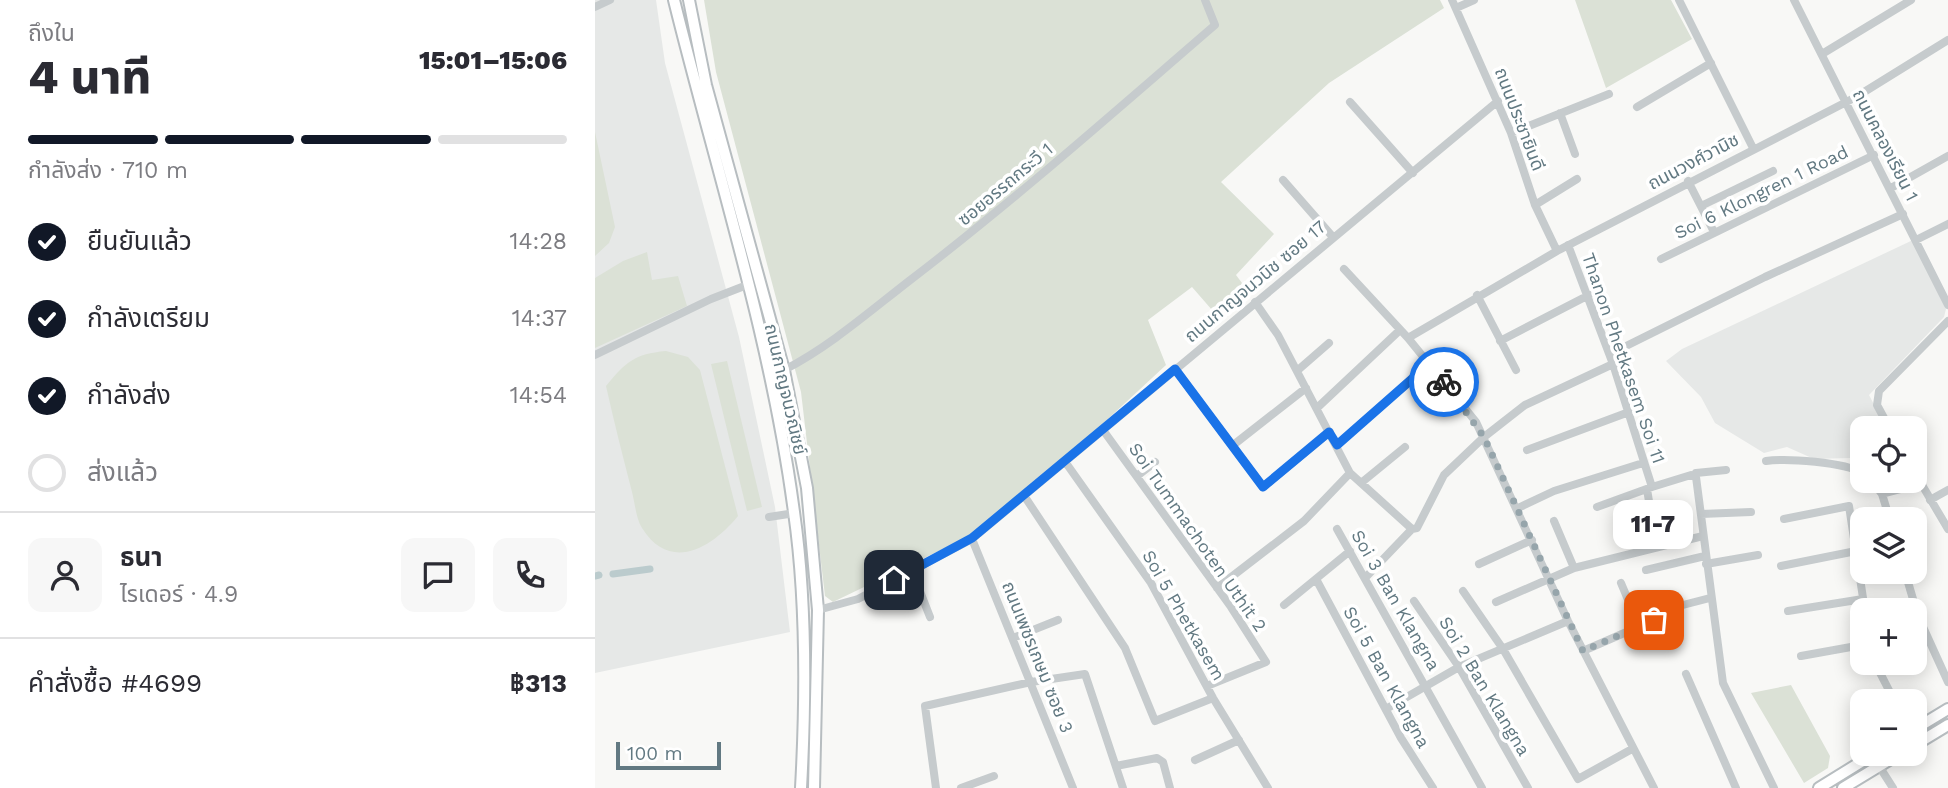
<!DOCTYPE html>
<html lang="th">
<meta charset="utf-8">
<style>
:root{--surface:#fff;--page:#f7f7f7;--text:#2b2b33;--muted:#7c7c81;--line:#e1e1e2;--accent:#111827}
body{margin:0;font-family:"Work Sans","Noto Sans Thai",sans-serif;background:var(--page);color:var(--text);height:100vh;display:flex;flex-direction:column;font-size:26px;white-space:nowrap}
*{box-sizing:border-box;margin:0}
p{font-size:23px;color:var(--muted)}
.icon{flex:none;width:38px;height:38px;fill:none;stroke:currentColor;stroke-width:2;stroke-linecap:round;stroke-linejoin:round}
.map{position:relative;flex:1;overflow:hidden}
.side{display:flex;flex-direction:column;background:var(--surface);width:595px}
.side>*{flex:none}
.tools{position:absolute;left:1255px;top:416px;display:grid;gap:14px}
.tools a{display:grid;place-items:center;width:77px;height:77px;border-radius:14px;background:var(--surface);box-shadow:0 4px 18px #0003;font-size:35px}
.scale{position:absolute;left:21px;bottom:18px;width:105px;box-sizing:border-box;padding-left:7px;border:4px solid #627982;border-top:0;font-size:19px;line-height:24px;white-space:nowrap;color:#627982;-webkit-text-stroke:5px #fff;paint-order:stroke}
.pin{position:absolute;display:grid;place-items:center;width:60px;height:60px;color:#fff;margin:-30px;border-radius:14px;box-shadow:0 4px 10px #0006}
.courier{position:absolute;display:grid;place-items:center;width:70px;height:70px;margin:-35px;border:5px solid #1a73e8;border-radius:50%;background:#fff;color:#222;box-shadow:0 2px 9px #0007}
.bubble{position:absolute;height:49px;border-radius:14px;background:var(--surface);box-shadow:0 4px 18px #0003;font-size:23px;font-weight:800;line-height:49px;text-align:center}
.headline em{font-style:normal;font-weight:800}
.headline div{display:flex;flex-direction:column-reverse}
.headline{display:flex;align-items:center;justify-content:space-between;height:119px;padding:0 28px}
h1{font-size:46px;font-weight:800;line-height:52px}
.bar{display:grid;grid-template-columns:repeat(4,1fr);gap:10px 7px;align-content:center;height:84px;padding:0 28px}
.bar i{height:9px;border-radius:5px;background:var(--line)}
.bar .current{background:var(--accent)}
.bar p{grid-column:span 4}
.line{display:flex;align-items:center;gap:18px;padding:0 28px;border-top:2px solid var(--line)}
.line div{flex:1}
.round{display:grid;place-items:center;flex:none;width:74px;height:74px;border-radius:14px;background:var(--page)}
ol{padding:0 28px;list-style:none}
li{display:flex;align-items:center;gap:21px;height:77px}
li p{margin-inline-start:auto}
li .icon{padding:7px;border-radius:50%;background:var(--accent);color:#fff;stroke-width:4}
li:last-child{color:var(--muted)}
li i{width:38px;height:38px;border:4px solid var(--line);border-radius:50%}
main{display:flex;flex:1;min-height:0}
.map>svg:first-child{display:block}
.built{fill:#e6e8e7}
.green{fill:#dbe1d6}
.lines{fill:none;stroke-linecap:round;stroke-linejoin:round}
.canal{stroke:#bbcbcd;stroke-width:7}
.major-casing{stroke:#b7bdc0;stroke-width:14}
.minor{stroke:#c6cbcd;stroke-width:8}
.major{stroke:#fff;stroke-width:10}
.done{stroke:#96a5ab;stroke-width:7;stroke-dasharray:0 12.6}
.route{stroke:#1a73e8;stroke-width:9}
.labels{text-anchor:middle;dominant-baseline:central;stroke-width:7;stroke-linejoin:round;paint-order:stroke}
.street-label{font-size:18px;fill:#627982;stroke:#fff}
</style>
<main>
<section class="side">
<div class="headline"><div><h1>4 นาที</h1><p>ถึงใน</p></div><em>15:01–15:06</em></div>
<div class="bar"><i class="current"></i><i class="current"></i><i class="current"></i><i></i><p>กำลังส่ง · 710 m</p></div>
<ol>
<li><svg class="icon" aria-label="check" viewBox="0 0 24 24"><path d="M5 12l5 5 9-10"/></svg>ยืนยันแล้ว<p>14:28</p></li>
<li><svg class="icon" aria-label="check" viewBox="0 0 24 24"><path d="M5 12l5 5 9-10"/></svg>กำลังเตรียม<p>14:37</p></li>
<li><svg class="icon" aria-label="check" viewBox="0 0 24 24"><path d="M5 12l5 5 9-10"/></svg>กำลังส่ง<p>14:54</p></li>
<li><i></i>ส่งแล้ว</li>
</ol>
<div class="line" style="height:126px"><a class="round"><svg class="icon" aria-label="person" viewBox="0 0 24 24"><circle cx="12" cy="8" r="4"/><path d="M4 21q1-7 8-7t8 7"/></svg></a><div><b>ธนา</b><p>ไรเดอร์ · 4.9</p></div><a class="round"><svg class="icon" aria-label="chat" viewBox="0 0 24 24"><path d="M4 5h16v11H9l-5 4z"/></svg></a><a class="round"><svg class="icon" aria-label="phone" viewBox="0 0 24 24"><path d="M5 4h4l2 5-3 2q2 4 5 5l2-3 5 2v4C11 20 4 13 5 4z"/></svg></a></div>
<div class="line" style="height:91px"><div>คำสั่งซื้อ #4699</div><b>฿313</b></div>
</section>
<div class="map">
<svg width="1353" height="788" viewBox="0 0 1353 788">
<rect width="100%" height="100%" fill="#f8f8f6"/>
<!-- built -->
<path class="built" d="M 0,0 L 61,0 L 70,63 L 144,337 L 180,507 L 195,632 L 0,673 Z
M 1318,240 L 1351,309 L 1349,317 L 1274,395 L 1292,429 L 1267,429 L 1267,464 L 1255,458 L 1219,459 L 1192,447 L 1169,453 L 1120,423 L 1106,397 L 1071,361 L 1087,349 Z"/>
<!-- green -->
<path class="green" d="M 109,0 L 845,0 L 849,8 L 734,83 L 626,182 L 679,234 L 641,275 L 656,295 L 624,318 L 597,287 L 553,320 L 571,365 L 444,483 L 381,533 L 238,602 L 230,596 L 206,392 L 121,72 Z
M 980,0 L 1076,0 L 1097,39 L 1011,88 Z
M 0,132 L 20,227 L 14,243 L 0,256 Z
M 52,252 L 57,280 L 83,276 L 92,306 L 0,348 L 0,278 L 28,261 Z
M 71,351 L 93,357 L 105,370 L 143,516 C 117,548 75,573 47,528 C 41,519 40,503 37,492 C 28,457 19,422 11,386 C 31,362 39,354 71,351 Z
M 132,361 L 167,507 L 152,511 L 116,364 Z
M 1196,685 L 1235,756 L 1233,768 L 1209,783 L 1156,693 Z"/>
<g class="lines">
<!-- canal -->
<path class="canal" d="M 18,574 L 55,569
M 0,576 L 4,575"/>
<!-- major casing -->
<g class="major-casing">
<path id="major" d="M 79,0 C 121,170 176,338 199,512 C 212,603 211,697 206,788
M 94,0 L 111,85 L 189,370 L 212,488 L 223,610 L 219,788
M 1320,729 L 1353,709
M 1320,745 L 1353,725
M 1224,788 L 1279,754
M 1248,788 L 1304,754"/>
</g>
<!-- minor -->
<path class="minor" d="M 857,0 L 916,133 L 940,205 L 962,251
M 1084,0 L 1158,148
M 1199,0 L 1353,305
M 0,7 L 15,0
M 861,8 L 879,0
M 1227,54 L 1316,0
M 755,102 L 818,173
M 1042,107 L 1116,63
M 965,113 L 980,154
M 916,133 L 1014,94
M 688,180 L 737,236
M 1093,181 L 1119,232
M 1296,188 L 1353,156
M 940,205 L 982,179
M 1106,206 L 1178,171
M 1321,240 L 1353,224
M 973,245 L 1018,364 L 1057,487 L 1096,475 L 1101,477 L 1128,683 L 1179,788
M 1066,259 L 1279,155
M 749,269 L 813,338 L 881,422 L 973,621 L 1059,788
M 882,295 L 921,370
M 660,302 L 683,335 L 755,473 L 817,529
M 813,338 L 962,251 L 1261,97 L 1353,40
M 905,341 L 994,295
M 1015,354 L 1170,277 L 1308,214
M 0,355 L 116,299 L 152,285
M 580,369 L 668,487 L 735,432
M 189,370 C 234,347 274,312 314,281 C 420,200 519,112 620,25 L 610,0
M 703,370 L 734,343
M 722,408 L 805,330
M 847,411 L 862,398
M 1295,429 L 1282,405 L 1284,391 L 1353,321
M 508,430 L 636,607 L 671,662 L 612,686
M 742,445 L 834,364
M 637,446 L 711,388
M 932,450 L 1034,412
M 1171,461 C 1191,458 1250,462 1267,473
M 471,463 L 556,583 L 618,698 L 673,788
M 1101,473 L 1131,470
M 1320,473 L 1353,529
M 542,476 L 560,462
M 1277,481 L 1287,494
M 766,483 L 810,447
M 1052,489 L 1057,520
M 430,497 L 530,648 L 560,721 L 618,698
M 1335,500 L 1353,490
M 1002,507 L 1057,487
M 923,508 L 959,491 L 1048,463
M 1106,514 L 1156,512
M 174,517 L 200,513
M 1189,519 L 1254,506 L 1270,611
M 1295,520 L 1287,494 L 1325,484
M 959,521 L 979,568
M 742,529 L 887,788
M 377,539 L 478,788
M 884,564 L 937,540
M 1111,564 L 1163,555
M 1186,566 L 1261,551
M 1051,570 L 1110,556
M 317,571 L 335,617
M 1310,572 L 1323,616 L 1353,682
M 771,577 L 817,529 L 822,528 L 849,475 L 889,437 L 930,405 L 1018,364
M 721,579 L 806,738 L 838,788
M 1026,583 L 1044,626
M 622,588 L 709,521 L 755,473
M 868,591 L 908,649 L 983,779 L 1037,749
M 819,601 L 864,667 L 933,788
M 901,602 L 979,568 L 1108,536
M 689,605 L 755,551
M 223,610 L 263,599 L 377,539 L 903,101
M 1193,611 L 1268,599
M 418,638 L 463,620
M 988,651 L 1075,613 L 1084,606 L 1115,598
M 1206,656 L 1267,645
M 1280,663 L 1300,702
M 1091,674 L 1141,788
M 791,709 L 864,667 L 973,621
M 600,760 L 644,740
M 521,766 L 562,758 L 568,762 L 575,788
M 1284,766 L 1298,788
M 341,788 L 330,706 L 436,682 L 490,674 L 528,788
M 366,788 L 399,776"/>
<!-- major -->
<use href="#major" class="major"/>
</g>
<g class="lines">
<!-- done -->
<path class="done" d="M 849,382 L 889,437 L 988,651 L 1059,620"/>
<!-- route -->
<path class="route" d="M 299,580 L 377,538 L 580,369 L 668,487 L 734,432 L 742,445 L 834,364 L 849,382"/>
</g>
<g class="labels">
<!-- street labels -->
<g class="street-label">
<text transform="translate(925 119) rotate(69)">ถนนประชายินดี</text>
<text transform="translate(1291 145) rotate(63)">ถนนคลองเรียน 1</text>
<text transform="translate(1098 161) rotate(-28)">ถนนวงศ์วานิช</text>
<text transform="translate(410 184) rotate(-40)">ซอยอรรถกระวี 1</text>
<text transform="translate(1166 192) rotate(-26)">Soi 6 Klongren 1 Road</text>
<text transform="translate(660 281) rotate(-40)">ถนนกาญจนวนิช ซอย 17</text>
<text transform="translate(1029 358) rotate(71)">Thanon Phetkasem Soi 11</text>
<text transform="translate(191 389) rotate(77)">ถนนกาญจนวณิชย์</text>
<text transform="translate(603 537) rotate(55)">Soi Tummachoten Uthit 2</text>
<text transform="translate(801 600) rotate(60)">Soi 3 Ban Klangna</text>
<text transform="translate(589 615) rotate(60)">Soi 5 Phetkasem</text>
<text transform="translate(443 657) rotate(68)">ถนนเพชรเกษม ซอย 3</text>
<text transform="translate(792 677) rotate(61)">Soi 5 Ban Klangna</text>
<text transform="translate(890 686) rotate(59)">Soi 2 Ban Klangna</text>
</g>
</g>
</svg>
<div class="tools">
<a><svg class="icon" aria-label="locate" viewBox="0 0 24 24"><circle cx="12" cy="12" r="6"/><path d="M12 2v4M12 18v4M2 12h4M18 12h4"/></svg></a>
<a><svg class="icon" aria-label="layers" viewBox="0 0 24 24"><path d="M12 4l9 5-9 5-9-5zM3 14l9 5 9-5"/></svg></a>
<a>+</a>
<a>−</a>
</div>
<div class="scale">100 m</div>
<div class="pin" style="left:1059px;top:620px;background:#ea580c"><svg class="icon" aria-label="bag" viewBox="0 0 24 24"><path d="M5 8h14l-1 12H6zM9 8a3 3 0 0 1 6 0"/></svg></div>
<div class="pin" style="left:299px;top:580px;background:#1f2937"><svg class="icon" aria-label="home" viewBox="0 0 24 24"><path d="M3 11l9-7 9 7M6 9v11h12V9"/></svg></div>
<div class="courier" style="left:849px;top:382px"><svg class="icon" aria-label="bike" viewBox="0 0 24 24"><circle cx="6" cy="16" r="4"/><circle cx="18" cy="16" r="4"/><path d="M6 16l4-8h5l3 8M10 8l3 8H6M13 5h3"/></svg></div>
<div class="bubble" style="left:1018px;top:500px;width:80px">11-7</div>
</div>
</main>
